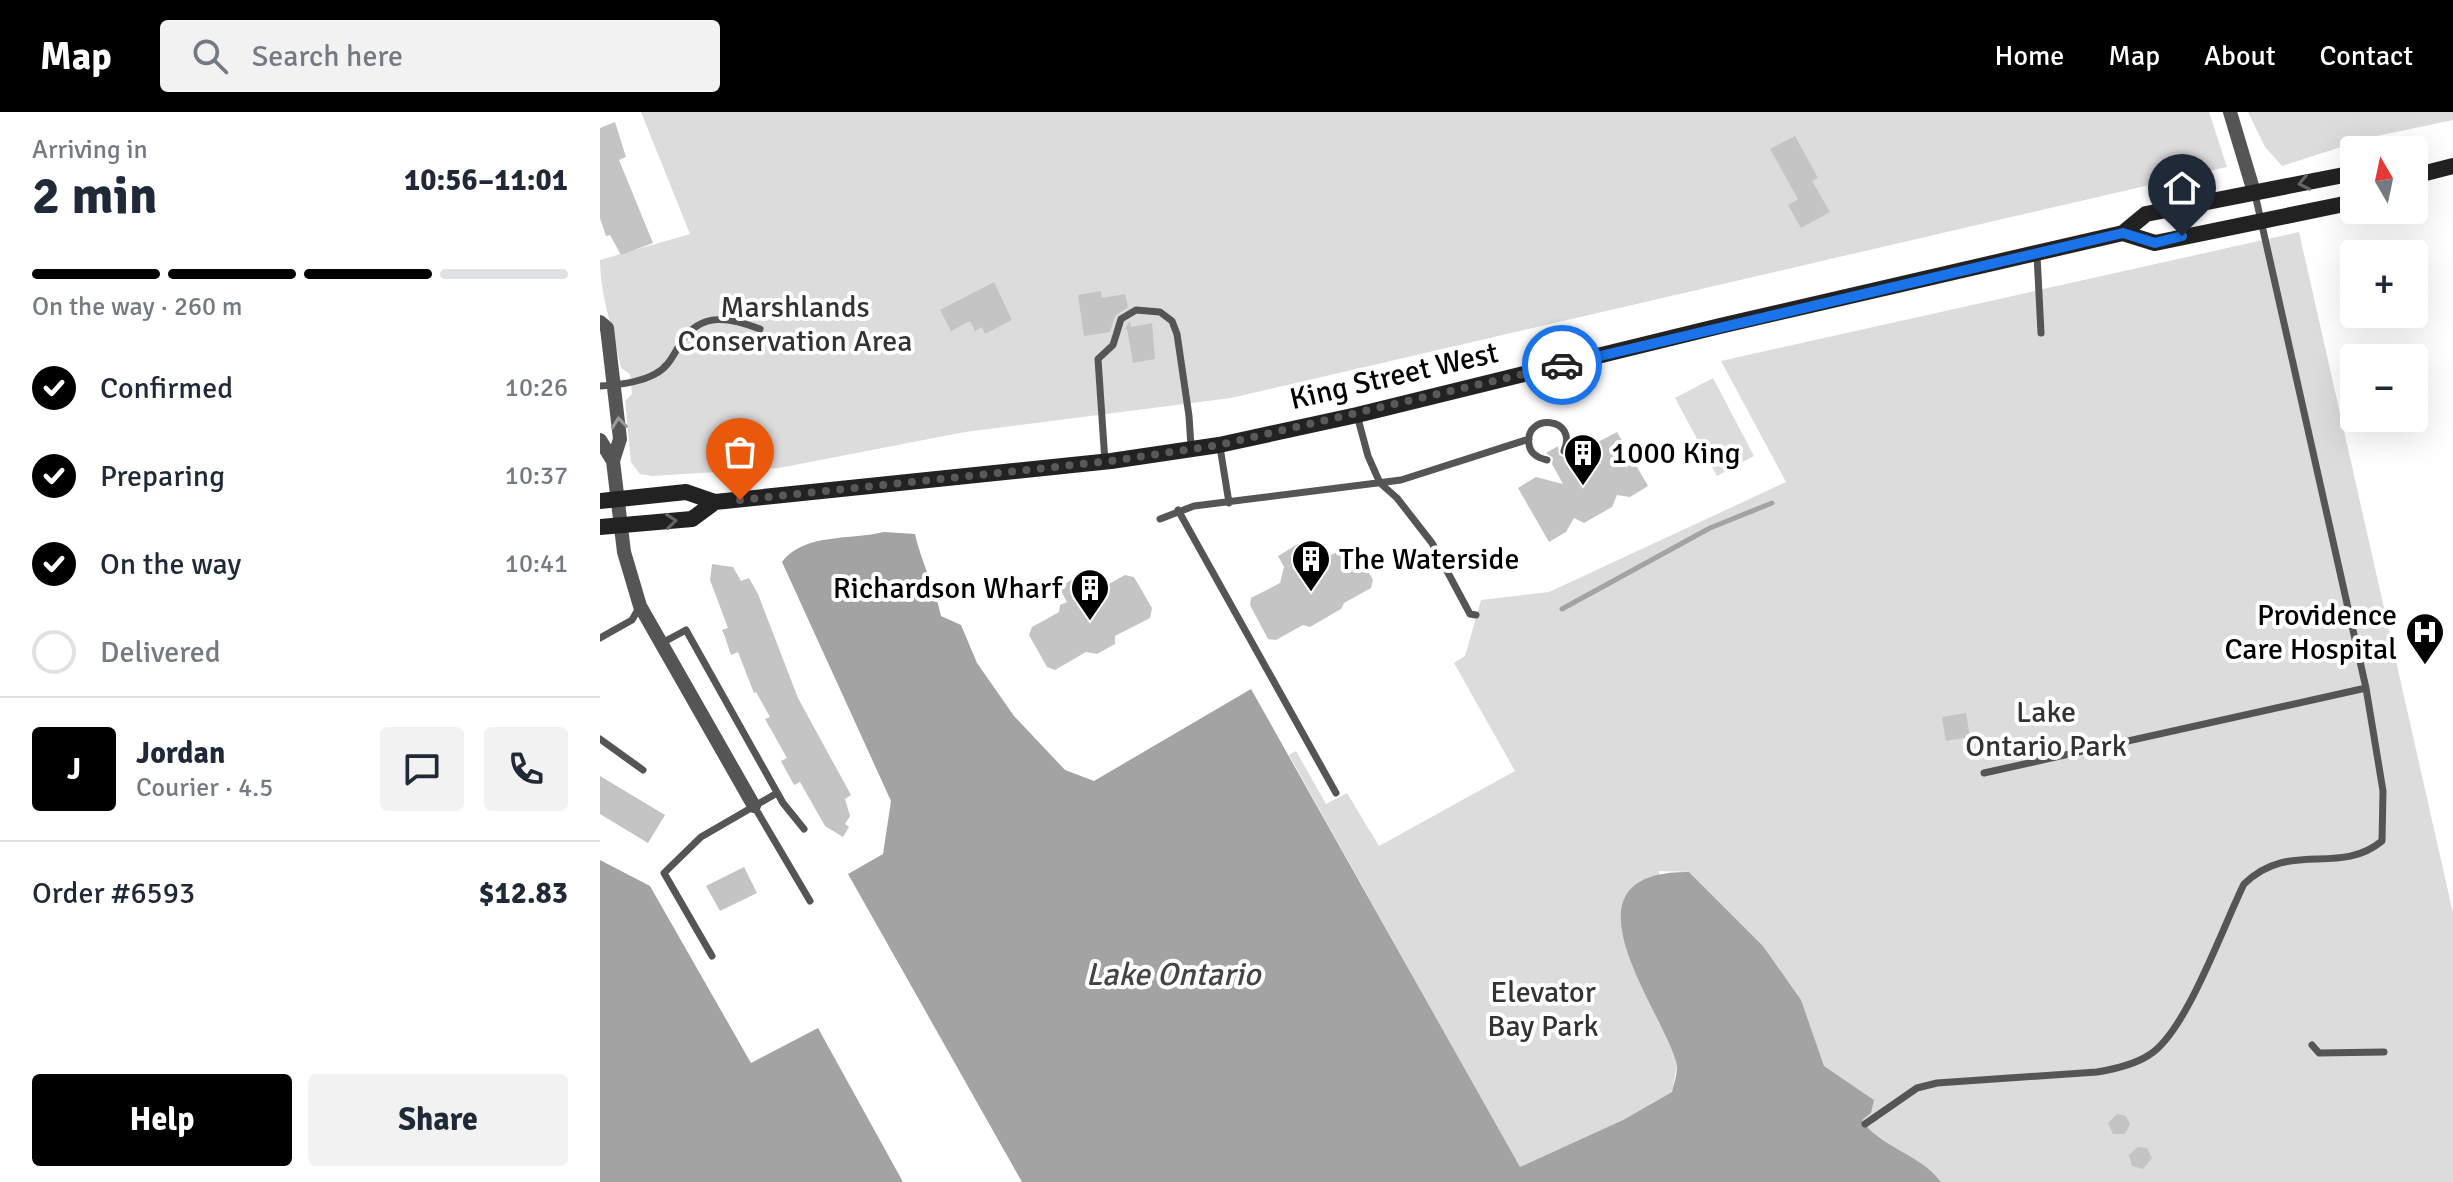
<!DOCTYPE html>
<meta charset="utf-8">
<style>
:root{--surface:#fff;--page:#f2f2f3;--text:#1f2937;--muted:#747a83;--line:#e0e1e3;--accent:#000}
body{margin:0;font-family:Signika,sans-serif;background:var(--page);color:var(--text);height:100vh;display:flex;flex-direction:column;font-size:30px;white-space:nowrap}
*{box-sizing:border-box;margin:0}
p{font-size:26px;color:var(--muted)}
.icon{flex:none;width:44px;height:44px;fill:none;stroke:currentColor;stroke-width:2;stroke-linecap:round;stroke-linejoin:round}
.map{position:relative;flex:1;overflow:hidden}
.side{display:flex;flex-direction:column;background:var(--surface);width:600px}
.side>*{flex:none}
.needle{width:52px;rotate:351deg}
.fabs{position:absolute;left:1740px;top:24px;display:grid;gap:16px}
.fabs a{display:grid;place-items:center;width:88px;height:88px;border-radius:8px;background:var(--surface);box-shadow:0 8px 32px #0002;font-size:40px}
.pin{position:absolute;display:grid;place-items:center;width:68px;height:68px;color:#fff;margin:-82px -34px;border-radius:50% 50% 50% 0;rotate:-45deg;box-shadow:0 0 8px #0007}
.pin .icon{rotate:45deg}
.courier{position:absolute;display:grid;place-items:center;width:80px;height:80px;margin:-40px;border:6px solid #1a73e8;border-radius:50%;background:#fff;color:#222;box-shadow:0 2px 10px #0007}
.headline em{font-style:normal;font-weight:700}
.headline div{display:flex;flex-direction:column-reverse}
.headline{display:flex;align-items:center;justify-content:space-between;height:136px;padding:0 32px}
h1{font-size:52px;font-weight:700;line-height:60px}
.bar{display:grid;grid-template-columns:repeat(4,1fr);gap:12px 8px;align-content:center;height:96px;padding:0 32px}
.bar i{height:10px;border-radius:6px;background:var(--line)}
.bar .current{background:var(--accent)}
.bar p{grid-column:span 4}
.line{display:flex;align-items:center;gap:20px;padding:0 32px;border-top:2px solid var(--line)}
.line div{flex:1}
.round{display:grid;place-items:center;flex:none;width:84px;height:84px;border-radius:8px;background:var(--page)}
ol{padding:0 32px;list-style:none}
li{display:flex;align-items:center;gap:24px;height:88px}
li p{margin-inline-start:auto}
li .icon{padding:8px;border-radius:50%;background:var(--accent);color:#fff;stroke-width:4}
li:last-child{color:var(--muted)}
li i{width:44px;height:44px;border:4px solid var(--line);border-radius:50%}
.button{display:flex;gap:16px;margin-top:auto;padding:16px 32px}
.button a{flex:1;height:92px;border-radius:8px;background:var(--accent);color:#fff;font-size:32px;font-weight:700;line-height:92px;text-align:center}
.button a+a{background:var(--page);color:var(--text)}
header{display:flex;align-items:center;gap:48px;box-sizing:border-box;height:112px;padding:0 40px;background:var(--accent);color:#fff}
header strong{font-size:38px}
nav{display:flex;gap:44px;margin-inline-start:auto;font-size:28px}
.search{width:560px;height:72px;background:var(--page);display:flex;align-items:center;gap:20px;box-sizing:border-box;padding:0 28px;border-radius:8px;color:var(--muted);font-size:30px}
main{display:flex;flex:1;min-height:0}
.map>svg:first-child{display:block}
.green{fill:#dcdcdc}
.water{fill:#a3a3a3}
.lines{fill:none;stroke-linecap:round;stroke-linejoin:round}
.stream{stroke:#a3a3a3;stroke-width:5}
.building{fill:#c4c4c4}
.service{stroke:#555;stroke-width:7}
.minor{stroke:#555;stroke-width:14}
.secondary{stroke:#222;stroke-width:16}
.oneway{stroke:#646464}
.oneway2{stroke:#999}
.done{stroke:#595959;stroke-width:8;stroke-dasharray:0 14.4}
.route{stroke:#1a73e8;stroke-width:10}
.labels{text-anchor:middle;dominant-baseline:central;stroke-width:8;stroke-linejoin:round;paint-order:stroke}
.park-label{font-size:30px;fill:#333;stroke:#fff}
.street-label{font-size:30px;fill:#000;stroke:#fff}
.poi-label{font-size:30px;fill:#000;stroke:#fff;text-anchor:start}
.water-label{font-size:32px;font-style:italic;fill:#444;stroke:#fff}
</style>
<header>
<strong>Map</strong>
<div class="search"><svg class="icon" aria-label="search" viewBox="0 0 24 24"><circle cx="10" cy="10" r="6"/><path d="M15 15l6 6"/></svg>Search here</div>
<nav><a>Home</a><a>Map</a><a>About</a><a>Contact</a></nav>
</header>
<main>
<section class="side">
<div class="headline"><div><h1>2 min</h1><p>Arriving in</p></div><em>10:56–11:01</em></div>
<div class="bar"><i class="current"></i><i class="current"></i><i class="current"></i><i></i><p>On the way · 260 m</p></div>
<ol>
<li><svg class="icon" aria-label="check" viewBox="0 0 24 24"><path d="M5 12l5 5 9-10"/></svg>Confirmed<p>10:26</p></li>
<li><svg class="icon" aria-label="check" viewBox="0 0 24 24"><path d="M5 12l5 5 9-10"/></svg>Preparing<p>10:37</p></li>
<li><svg class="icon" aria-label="check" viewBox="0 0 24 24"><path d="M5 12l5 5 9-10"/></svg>On the way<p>10:41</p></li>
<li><i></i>Delivered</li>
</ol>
<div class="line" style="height:144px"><b class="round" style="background:var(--accent);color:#fff">J</b><div><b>Jordan</b><p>Courier · 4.5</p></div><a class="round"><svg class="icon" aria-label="chat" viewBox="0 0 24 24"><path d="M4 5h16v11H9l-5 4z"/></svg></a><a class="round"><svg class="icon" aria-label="phone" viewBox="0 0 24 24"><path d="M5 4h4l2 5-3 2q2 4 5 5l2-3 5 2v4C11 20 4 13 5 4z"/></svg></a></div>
<div class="line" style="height:104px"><div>Order #6593</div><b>$12.83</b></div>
<div class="button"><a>Help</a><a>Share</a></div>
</section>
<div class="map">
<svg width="1853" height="1070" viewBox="0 0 1853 1070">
<rect width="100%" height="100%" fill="#fff"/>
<!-- green -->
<path class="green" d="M 41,0 L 1609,0 L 1627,55 L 631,286 L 365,320 L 179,356 L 52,364 L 40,362 L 31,350 L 25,289 L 32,282 L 30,262 L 21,256 C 14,220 0,185 0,148 L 90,122 Z
M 1648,0 L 1853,0 L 1853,8 L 1772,25 L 1682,54 L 1665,35 Z
M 1699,120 L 1853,801 L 1853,1070 L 1341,1070 C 1321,1043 1279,1034 1262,1008 L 1274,988 L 1224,954 L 1200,888 L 1163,834 L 1089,760 L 1059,759 L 1077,952 L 1072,980 L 1023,1008 L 920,1056 L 689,643 L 696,639 L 726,692 L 747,681 L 779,734 L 915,659 L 854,551 L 865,544 L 881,488 L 949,480 L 1186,370 L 1121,249 Z
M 1113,266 L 1154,344 L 1117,364 L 1075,286 Z"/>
<!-- water -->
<path class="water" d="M 284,420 L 315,422 C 321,450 335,475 341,504 L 361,513 L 377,551 L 414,604 L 465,658 L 494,669 L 651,577 L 920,1055 L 1023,1008 L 1072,980 C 1074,971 1079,958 1076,949 C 1058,891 954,759 1089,760 L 1163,834 L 1201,888 L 1224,954 L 1274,988 L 1271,1001 L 1262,1008 C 1278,1034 1322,1043 1341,1070 L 422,1070 L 248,762 L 283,742 L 291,689 L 182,450 C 203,421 252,428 284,420 Z
M 0,748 L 50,774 L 151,951 L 218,916 L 303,1070 L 0,1070 Z"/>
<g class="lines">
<!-- stream -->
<path class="stream" d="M 962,497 L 1110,416 L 1172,391"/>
</g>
<!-- building -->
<path class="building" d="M 15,10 L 26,45 L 19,48 L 53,131 L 21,143 L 10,123 L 6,124 L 0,106 L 0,16 Z
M 1195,24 L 1218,66 L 1212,69 L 1230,100 L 1201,116 L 1188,93 L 1198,87 L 1170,37 Z
M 394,170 L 412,208 L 385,222 L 382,215 L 375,219 L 370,209 L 351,219 L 340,198 Z
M 501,179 L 502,186 L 525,182 L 528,195 L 515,204 L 510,220 L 484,224 L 478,183 Z
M 530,209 L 531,215 L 552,211 L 555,247 L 533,251 L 527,217 L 524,218 Z
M 1017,320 L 1048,374 L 1030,385 L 1017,383 L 1012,395 L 984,411 L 974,406 L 966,420 L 949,430 L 918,376 L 936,365 L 963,372 L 952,352 L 953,346 L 946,341 L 958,334 L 959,343 L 968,347 L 981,340 L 994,344 L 998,330 Z
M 698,432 L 705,446 L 720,449 L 748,434 L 755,435 L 773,468 L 771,476 L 744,491 L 741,497 L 710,515 L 703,513 L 676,528 L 668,527 L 650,493 L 651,486 L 680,471 L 684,455 L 678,444 Z
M 112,452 L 133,455 L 141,469 L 149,466 L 158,482 L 198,586 L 251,683 L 245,687 L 250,704 L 245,712 L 249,715 L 243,725 L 225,714 L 200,670 L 194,673 L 181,649 L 187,646 L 165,607 L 170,605 L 156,580 L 154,581 L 138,540 L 131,543 L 125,525 L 122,518 L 128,516 L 110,468 Z
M 525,463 L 534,465 L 541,477 L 552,496 L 550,506 L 515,524 L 515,532 L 497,542 L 486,540 L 455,558 L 447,555 L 429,523 L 432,515 L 459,500 L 460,493 L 467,490 L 459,475 L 475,466 L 483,481 L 500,477 Z
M 1366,601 L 1370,625 L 1346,629 L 1342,605 Z
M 0,664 L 65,703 L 48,731 L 0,702 Z
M 144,755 L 157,781 L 120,799 L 106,774 Z
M 1517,1002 L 1526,1004 L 1530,1012 L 1525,1022 L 1513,1022 L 1508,1011 Z
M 1538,1035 L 1547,1036 L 1552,1046 L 1543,1057 L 1532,1054 L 1529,1043 Z"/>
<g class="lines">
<!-- service -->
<path class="service" d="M 1437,143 L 1441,221
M 0,274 C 18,273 39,271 55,262 C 70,254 74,241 82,229 C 102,199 131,206 160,217
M 757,303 L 768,344 L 780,371 L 797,386 L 832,431 L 870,502 L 876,503
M 620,335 L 629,391
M 947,348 C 938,346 930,342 929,332 C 924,301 979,304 964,339
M 505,350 L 498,247 L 513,233 L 521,207 L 536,198 L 560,200 L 572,209 L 577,222 L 589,304 L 591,335
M 578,398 L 736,681
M 560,407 L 594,394 L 801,368 L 929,327
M 0,526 L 32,508 L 40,494
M 62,531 L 86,518 L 183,691 L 204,717
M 0,627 L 43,658
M 1384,661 L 1766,576
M 154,694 L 210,789
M 112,844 L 64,761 L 101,725 L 177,681
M 1712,933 L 1719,941 L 1784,940
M 1265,1012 L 1317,976 L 1337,971 L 1497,960 C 1515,957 1534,953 1549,943 C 1586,921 1623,814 1644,772 C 1690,727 1738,765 1782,729 L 1783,679 L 1766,576 L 1655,82"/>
<!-- minor -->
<path class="minor" d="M 1630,0 L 1654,80
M 0,210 L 7,216 L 20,327 L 13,349
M 0,328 L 13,349 L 24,440 L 40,494 L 154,694"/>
<!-- secondary -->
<path class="secondary" d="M 1814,64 L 1853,54
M 1523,121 L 1555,131 L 1754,90
M 0,389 L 86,380 L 115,390 L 511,349 L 619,333 L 757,303 L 1120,214 L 1523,121 L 1546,102 L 1754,61
M 0,415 L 92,407 L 115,390"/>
</g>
<!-- one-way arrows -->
<defs><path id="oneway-chevron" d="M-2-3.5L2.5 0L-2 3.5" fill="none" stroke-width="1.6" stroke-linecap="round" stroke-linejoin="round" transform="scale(2)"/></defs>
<g class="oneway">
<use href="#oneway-chevron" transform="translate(1704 71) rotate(168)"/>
<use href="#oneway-chevron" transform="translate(71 409) rotate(-5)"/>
</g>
<use class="oneway2" href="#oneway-chevron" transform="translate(19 311) rotate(-96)"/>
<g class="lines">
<!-- done -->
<path class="done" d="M 140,388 L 511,349 L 619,333 L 962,253"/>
<!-- route -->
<path class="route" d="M 962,253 L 1523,121 L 1555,131 L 1582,124"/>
</g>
<!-- icons -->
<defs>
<g id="building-pin" transform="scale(2)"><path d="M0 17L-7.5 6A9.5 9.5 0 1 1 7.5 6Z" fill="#000" stroke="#fff"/><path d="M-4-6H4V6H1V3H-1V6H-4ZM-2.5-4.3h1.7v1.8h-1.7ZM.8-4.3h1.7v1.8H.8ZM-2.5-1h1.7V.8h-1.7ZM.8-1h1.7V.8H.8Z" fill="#fff"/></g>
<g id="hospital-pin" transform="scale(2)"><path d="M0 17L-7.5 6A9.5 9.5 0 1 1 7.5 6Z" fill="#000" stroke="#fff"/><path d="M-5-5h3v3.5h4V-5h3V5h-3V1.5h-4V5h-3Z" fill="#fff"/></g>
</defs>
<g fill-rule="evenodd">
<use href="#building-pin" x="983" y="341"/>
<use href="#building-pin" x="711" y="447"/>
<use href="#building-pin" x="490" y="476"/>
<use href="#hospital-pin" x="1825" y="520"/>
</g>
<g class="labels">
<!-- park labels -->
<g class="park-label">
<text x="195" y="195">Marshlands<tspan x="195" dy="34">Conservation Area</tspan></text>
<text x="1446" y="600">Lake<tspan x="1446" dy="34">Ontario Park</tspan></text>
<text x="943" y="880">Elevator<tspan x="943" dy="34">Bay Park</tspan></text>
</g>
<!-- street labels -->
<g class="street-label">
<text transform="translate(794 264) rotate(-13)">King Street West</text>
</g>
<!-- poi labels -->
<g class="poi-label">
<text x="1011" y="341">1000 King</text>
<text x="739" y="447">The Waterside</text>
<text x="462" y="476" text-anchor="end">Richardson Wharf</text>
<text x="1797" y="503" text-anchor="end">Providence<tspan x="1797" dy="34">Care Hospital</tspan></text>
</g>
<!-- water labels -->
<g class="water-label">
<text x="573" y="862">Lake Ontario</text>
</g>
</g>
</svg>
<div class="fabs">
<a><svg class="needle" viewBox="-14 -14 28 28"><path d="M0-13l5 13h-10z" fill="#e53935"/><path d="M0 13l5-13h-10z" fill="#747a83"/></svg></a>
<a>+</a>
<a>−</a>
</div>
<div class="pin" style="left:140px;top:388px;background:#ea580c"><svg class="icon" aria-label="bag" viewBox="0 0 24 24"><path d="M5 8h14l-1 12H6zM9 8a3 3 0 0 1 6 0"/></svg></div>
<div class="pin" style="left:1582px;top:124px;background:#1f2937"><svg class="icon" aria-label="home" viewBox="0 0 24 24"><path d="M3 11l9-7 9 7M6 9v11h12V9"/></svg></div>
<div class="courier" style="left:962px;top:253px"><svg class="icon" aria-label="car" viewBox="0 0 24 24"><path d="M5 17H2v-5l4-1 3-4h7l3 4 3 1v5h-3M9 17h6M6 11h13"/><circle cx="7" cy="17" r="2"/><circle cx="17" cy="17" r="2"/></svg></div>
</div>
</main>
